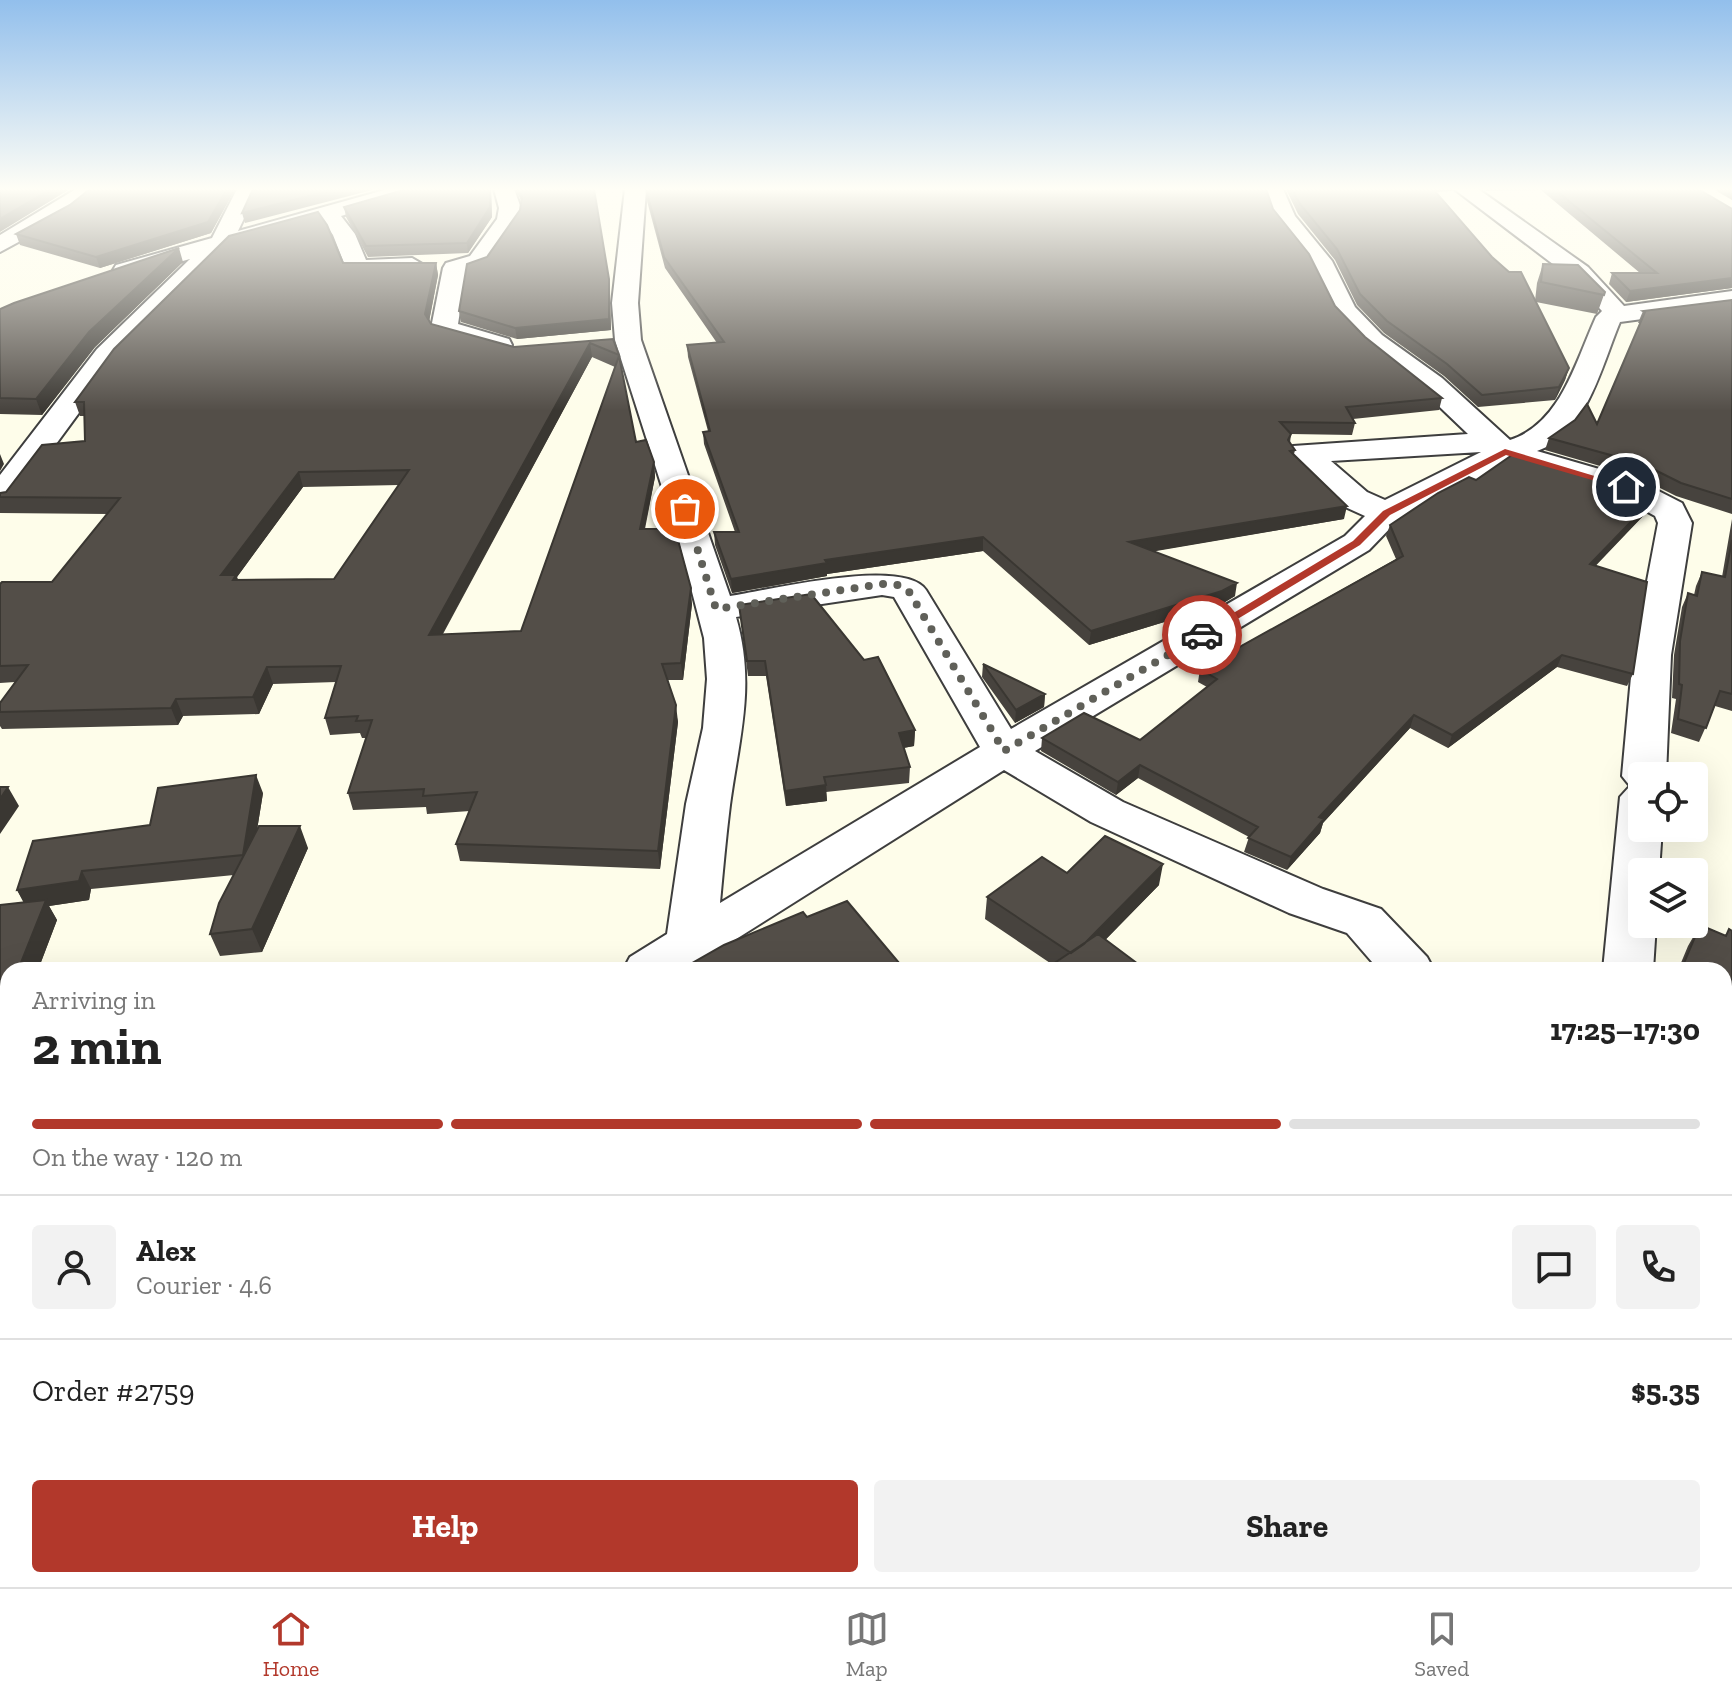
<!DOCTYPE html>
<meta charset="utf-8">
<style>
:root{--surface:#fff;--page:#f2f2f2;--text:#222;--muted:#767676;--line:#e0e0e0;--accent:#b2382b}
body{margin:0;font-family:"Zilla Slab",serif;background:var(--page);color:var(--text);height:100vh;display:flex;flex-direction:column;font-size:30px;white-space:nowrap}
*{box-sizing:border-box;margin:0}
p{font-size:26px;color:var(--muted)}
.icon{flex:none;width:44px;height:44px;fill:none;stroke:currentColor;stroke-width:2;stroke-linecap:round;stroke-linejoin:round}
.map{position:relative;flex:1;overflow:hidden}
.details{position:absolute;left:0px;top:962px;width:1732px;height:626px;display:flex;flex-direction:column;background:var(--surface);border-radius:24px 24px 0 0;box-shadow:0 8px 32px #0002}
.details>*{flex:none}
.controls{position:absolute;left:1628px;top:762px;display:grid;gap:16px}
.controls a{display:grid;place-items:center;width:80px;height:80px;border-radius:8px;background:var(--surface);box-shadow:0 8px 32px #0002;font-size:40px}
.pin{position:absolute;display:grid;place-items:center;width:68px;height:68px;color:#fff;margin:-34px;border:4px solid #fff;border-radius:50%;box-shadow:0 2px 8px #0007}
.courier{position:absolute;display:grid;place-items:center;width:80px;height:80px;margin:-40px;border:6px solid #b2382b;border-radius:50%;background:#fff;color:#222;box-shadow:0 2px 10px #0007}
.headline em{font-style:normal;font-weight:700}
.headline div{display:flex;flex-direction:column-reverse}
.headline{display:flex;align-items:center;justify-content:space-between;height:136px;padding:0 32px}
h1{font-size:52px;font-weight:700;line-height:60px}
.bar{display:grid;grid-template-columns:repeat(4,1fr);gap:12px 8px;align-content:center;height:96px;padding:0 32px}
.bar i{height:10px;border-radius:6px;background:var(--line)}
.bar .on{background:var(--accent)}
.bar p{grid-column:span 4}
.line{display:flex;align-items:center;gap:20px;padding:0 32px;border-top:2px solid var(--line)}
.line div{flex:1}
.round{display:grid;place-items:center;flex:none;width:84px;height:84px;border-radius:8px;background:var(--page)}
.cta{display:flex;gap:16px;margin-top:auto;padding:16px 32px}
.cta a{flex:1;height:92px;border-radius:8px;background:var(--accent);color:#fff;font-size:32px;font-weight:700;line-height:92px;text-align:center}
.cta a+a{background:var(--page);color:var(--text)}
.tabs{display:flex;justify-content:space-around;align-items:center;height:112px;border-top:2px solid var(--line);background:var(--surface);font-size:22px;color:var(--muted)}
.tabs a{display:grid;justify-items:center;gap:4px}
.tabs .on{color:var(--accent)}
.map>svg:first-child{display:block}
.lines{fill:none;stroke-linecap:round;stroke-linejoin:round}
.minor-casing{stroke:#3e3e3e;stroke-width:4}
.minor{fill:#fff;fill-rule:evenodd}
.wall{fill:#47433e;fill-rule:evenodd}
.shaded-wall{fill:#3a3732}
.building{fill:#534e48;stroke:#3a3732;stroke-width:2;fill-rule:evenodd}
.route{fill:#b2382b}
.done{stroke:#606059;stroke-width:8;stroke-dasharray:0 14.4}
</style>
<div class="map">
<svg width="1732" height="1587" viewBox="0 0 1732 1587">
<rect width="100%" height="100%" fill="#fefdea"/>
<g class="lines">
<!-- minor casing -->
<g class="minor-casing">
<path id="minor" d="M 76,189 L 100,189 L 72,213 L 0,252 L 0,235 Z
M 237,189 L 258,189 L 238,231 L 388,189 L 421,189 L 418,193 L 341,216 L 355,234 L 366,260 L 412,258 L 424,265 L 412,272 L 348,273 L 333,235 L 323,221 L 228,248 L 117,361 L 12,504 L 0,507 L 0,475 L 97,349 L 190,259 L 125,277 L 116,275 L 113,270 L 116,265 L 212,238 Z
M 494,189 L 514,189 L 521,208 L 519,219 L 486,266 L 466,272 L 458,324 L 509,339 L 512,345 L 509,351 L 499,353 L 435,334 L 431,328 L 443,268 L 446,263 L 470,256 L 497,219 L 499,208 Z
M 625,189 L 646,189 L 638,303 L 641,340 L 730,596 C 769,590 904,557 926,590 L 1011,729 L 1345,536 L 1365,516 L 1343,506 L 1293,460 L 1288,453 L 1293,446 L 1468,434 L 1422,390 L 1364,347 L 1335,315 L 1309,263 L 1274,218 L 1263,189 L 1283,189 L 1295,216 L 1332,261 L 1355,307 L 1382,335 L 1442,378 L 1510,440 C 1561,423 1575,363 1596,317 L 1602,311 L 1570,277 L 1454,189 L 1478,189 L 1588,267 L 1624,306 L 1732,291 L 1732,307 L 1620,322 C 1601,367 1587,434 1537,451 L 1637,480 L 1682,503 L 1692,523 L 1671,655 L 1666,776 L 1642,776 L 1642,828 L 1662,828 L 1659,872 L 1642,872 L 1642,924 L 1656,924 L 1653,970 L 1603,970 L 1620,797 L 1630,786 L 1622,776 L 1633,655 L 1658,523 L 1655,516 L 1615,494 L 1508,463 L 1398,520 L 1369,550 L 1035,751 L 1123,802 L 1323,889 L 1381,909 L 1427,957 L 1434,970 L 1379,970 L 1347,933 L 1289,913 L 1091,822 L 1004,770 L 687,970 L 623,970 L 630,957 L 667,934 L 686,804 L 703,728 L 707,679 L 704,638 L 677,534 L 615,340 L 612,303 ZM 1481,452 L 1385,500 L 1367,492 L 1331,461 ZM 882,595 L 894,597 L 980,747 L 720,903 C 723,870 726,837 730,805 C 739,738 756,685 736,617 Z
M 0,1275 L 8,1276 L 8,1334 L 0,1333 Z
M 8,1395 L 8,1464 L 0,1467 L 0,1398 Z
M 925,1580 L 1001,1580 L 998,1587 L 922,1587 Z
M 1202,1580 L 1313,1580 L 1316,1587 L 1205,1587 Z"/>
</g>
<!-- minor -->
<use href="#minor" class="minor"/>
</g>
<!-- wall -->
<path class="wall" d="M 90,189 L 235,189 L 211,233 L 100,268 L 20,245 L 16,234 L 70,205 Z
M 407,189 L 491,189 L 492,217 L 468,253 L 368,257 L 346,217 L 344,207 Z
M 515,189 L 594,189 L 610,290 L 611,330 L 517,339 L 461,322 L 459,311 L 487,257 L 520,210 L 522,202 Z
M 646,189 L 1273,209 L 1335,306 L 1365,337 L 1442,398 L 1439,410 L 1353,419 L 1355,423 L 1352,435 L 1291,434 L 1290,443 L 1295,450 L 1294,454 L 1344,519 L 1153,551 L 1235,596 L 1220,605 L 1089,645 L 983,551 L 827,574 L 827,576 L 732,593 L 715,545 L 714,532 L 735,532 L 704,444 L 703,432 L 708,431 L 688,357 L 687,345 L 717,343 L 665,268 L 647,201 Z
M 1286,189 L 1453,189 L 1452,191 L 1436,192 L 1492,257 L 1535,301 L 1537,283 L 1543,264 L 1605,292 L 1597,314 L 1536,302 L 1569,368 L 1565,380 L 1555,400 L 1478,407 L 1444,376 L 1384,333 L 1357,305 L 1335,260 L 1298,214 Z
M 1483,189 L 1698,189 L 1732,209 L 1732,288 L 1626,302 L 1609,284 L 1612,273 L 1640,273 L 1541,190 L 1486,191 Z
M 1713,189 L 1732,189 L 1732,200 Z
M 183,262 L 95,347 L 42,415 L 0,414 L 0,309 Z
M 343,263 L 436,263 L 438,275 L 429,321 L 431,324 L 514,347 L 613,339 L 619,356 L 636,442 L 654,462 L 655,477 L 645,529 L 692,604 L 683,680 L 668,680 L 678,722 L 660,869 L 460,861 L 456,844 L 470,811 L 427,814 L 426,807 L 353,810 L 348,793 L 366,738 L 362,738 L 360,733 L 330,735 L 325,718 L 336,682 L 273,684 L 259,714 L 183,716 L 178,725 L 2,729 L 0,726 L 0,703 L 15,682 L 0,683 L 0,584 L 52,582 L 108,514 L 0,513 L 0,493 L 6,492 L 85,441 L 84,416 L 80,416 L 75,402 ZM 592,357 L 615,367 L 521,631 L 443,634 ZM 399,485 L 334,579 L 238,580 L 237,577 L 303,487 Z
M 1732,300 L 1732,514 L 1676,496 L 1638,477 L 1545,450 L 1549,438 L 1597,424 L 1641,323 L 1638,323 L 1643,311 Z
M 1476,480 L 1650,502 L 1645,514 L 1595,565 L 1633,674 L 1627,686 L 1557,667 L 1448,748 L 1410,728 L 1323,823 L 1320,833 L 1287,870 L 1244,852 L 1249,837 L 1138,778 L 1116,795 L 1041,751 L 1042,738 L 1140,740 L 1207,687 L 1198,682 L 1200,669 L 1396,559 L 1386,536 L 1390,525 Z
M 1732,519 L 1732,711 L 1715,706 L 1699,742 L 1671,733 L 1676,699 L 1672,698 L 1674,655 L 1682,607 L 1688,593 L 1694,595 L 1696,586 L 1702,572 L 1722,577 Z
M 739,605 L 915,730 L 914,746 L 903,748 L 910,767 L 909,783 L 826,792 L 827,801 L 786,806 L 766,676 L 748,676 Z
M 983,664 L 1045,694 L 1044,707 L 1015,723 L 982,677 Z
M 263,793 L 257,830 L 308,848 L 262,952 L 220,956 L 210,934 L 234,875 L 91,889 L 89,900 L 49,906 L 57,920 L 38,970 L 8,970 L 8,1032 L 0,1048 L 0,905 L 24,902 L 17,890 L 150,825 Z
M 1067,873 L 1159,885 L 1105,940 L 1146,970 L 1053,970 L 1053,965 L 985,919 L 987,897 Z
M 1700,925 L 1725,936 L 1729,1048 L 1724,1056 L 1724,970 L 1678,970 L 1688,946 Z
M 8,1099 L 8,1237 L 0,1237 L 0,1100 Z"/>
<!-- shaded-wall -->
<path class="shaded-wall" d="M 51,189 L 70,189 L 0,232 L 0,219 Z
M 227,189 L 235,189 L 211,233 L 100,268 L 96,257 Z
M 336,189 L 376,189 L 245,223 L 242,213 Z
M 490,189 L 491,189 L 492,217 L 468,253 L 467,243 Z
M 179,248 L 183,262 L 95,347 L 42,415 L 36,399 L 89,332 Z
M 436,263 L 438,275 L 428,327 L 425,314 Z
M 1732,278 L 1732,288 L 1626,302 L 1630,291 Z
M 609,279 L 611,330 L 517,339 L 515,328 Z
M 590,343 L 592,357 L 433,651 L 429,635 Z
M 1569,368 L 1565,380 L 1555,400 L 1559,387 Z
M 0,454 L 4,464 L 0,471 Z
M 654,462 L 655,477 L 641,545 L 640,529 Z
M 299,472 L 303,487 L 237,577 L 241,591 L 221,575 Z
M 1650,502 L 1645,514 L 1586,576 L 1590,564 Z
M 1347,506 L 1344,519 L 1127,556 L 1129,542 Z
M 983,537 L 983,551 L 827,574 L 827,576 L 732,593 L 731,579 L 825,560 Z
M 1237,583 L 1235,596 L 1220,605 L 1089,645 L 1091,631 Z
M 691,588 L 692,604 L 683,680 L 681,663 Z
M 1562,655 L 1557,667 L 1448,748 L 1452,735 Z
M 267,667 L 273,684 L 259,714 L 253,697 Z
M 1045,694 L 1044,707 L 1015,723 L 1016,710 Z
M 176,699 L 183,716 L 178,725 L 171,708 Z
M 676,705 L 678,722 L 660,869 L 658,851 Z
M 1414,715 L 1410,728 L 1323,823 L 1320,833 L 1287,870 L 1291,857 L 1319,817 Z
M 915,730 L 914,746 L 898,749 L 899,733 Z
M 1140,765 L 1138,778 L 1116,795 L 1118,782 Z
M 256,775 L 263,793 L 250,873 L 243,855 Z
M 826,785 L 827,801 L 786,806 L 785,791 Z
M 8,787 L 19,806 L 0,834 L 0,799 Z
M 300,826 L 308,848 L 262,952 L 252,929 Z
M 1163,864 L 1159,885 L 1076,970 L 1073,954 Z
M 82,871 L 91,889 L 89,900 L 49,906 L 57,920 L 38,970 L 18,970 L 27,909 L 17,890 Z
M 1,1000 L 8,1012 L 8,1032 L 0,1048 Z
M 5,1360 L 8,1363 L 8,1389 L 0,1396 L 0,1364 Z"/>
<!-- building -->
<path class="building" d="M 0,189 L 51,189 L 0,219 Z
M 90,189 L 227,189 L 208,222 L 96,257 L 16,234 L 70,205 Z
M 253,189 L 336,189 L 242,213 Z
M 407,189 L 490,189 L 490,207 L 467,243 L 366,246 L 344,207 Z
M 518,189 L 594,189 L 609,279 L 609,319 L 515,328 L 459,311 L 467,264 L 487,257 L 520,210 L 522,197 Z
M 646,189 L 1266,189 L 1273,209 L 1309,254 L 1335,306 L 1365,337 L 1442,398 L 1346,407 L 1355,423 L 1280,422 L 1291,434 L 1288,440 L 1295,450 L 1290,451 L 1347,506 L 1129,542 L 1237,583 L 1222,591 L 1091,631 L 983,537 L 825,560 L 827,563 L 731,579 L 714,532 L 739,532 L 703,432 L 710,431 L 687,345 L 724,342 L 664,257 Z
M 1292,189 L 1433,189 L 1492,257 L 1509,272 L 1521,272 L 1569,368 L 1559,387 L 1482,395 L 1447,364 L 1387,321 L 1360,294 L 1337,249 L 1300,204 Z
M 1554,189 L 1698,189 L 1732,209 L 1732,278 L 1630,291 L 1612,273 L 1657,273 Z
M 318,212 L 327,225 L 343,263 L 436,263 L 425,314 L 431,324 L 514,347 L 613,339 L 619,355 L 590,343 L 429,635 L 521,631 L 619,356 L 636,442 L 646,440 L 654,462 L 640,529 L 675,529 L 691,588 L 681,663 L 662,664 L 676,705 L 658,851 L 456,844 L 477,792 L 423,796 L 424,789 L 348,793 L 372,720 L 356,721 L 358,716 L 325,718 L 341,666 L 267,667 L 253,697 L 176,699 L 171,708 L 0,712 L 0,703 L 28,665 L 0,666 L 0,584 L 2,582 L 52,582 L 120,498 L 0,497 L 0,493 L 6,492 L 42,445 L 85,441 L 84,402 L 75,402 L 114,349 L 229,236 ZM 409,470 L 334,579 L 233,580 L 236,575 L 221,575 L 299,472 Z
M 179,248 L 89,332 L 36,399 L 0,398 L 0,309 L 14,303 Z
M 1543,264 L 1578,265 L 1605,292 L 1604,295 L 1541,282 Z
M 1732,300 L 1732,499 L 1681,483 L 1643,464 L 1549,438 L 1575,420 L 1587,404 L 1597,424 L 1645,312 L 1643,311 Z
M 1512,455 L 1618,485 L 1650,502 L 1590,564 L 1647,582 L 1633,674 L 1562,655 L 1452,735 L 1414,715 L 1319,817 L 1324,819 L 1291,857 L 1248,838 L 1258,827 L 1140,765 L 1118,782 L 1042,738 L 1084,713 L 1140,740 L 1217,679 L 1200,669 L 1403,556 L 1390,525 L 1438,493 L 1469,477 L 1476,480 Z
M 1732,540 L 1732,694 L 1720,691 L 1706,728 L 1678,719 L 1682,685 L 1679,684 L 1680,641 L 1688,593 L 1697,596 L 1702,572 L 1725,577 Z
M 811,594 L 864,660 L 878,657 L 915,730 L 899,733 L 910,767 L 824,777 L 826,785 L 785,791 L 765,661 L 747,661 L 739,605 Z
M 983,664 L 1045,694 L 1016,710 Z
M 256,775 L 243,855 L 82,871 L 79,881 L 17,890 L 33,841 L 150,825 L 158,788 Z
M 0,787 L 8,787 L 0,799 Z
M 259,826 L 300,826 L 252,929 L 210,934 L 219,903 Z
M 1105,836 L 1163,864 L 1084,944 L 1071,953 L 987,897 L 1042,857 L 1067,873 Z
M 46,900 L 18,970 L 8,970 L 8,995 L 6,1000 L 1,1000 L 0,1002 L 0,905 Z
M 847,901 L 905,970 L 680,970 L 724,945 L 803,912 L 807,917 Z
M 1700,925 L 1726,936 L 1729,929 L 1732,931 L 1732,1041 L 1729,1048 L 1724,1046 L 1724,970 L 1681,970 Z
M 1098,934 L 1146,970 L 1061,970 L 1053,964 Z
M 8,1099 L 8,1225 L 0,1224 L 0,1100 Z"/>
<!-- sky -->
<linearGradient id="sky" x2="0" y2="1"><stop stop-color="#92bfec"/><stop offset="0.46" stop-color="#fffef6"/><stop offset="1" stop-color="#fffef6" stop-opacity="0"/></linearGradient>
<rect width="1732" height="411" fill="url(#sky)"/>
<!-- route -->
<path class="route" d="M 1505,449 L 1631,487 L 1623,489 L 1506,455 L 1390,515 L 1360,545 L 1206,638 L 1197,635 L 1353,541 L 1383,511 Z"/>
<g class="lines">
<!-- done -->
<path class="done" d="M 685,509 L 716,609 L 882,584 L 898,585 L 908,590 L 1004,751 L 1202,635"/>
</g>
</svg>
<div class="controls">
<a><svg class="icon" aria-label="locate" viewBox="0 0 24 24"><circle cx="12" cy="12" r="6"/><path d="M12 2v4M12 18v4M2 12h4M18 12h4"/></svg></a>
<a><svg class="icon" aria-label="layers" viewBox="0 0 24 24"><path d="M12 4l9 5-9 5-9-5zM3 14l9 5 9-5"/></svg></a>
</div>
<div class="pin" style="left:685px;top:509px;background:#ea580c"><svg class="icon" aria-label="bag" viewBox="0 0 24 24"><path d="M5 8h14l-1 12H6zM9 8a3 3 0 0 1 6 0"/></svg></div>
<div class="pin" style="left:1626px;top:487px;background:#1f2937"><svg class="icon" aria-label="home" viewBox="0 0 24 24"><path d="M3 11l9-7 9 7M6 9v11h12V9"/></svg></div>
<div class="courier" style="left:1202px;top:635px"><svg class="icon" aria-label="car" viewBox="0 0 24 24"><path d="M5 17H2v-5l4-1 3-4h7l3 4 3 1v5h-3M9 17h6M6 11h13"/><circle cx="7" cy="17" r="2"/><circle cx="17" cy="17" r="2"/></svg></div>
<section class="details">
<div class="headline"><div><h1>2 min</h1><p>Arriving in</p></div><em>17:25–17:30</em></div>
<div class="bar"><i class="on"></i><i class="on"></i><i class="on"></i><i></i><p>On the way · 120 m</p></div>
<div class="line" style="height:144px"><a class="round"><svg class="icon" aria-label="person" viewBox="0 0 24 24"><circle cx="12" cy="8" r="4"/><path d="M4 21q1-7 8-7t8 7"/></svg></a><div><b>Alex</b><p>Courier · 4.6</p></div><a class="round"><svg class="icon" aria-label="chat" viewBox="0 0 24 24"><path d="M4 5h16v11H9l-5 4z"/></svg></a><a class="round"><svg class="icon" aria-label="phone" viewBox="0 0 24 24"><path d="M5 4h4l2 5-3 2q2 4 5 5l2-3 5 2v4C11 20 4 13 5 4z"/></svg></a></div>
<div class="line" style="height:104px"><div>Order #2759</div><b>$5.35</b></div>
<div class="cta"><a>Help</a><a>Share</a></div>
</section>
</div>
<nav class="tabs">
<a class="on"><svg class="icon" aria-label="home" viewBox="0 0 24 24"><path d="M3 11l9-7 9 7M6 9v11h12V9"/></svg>Home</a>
<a><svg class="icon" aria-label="map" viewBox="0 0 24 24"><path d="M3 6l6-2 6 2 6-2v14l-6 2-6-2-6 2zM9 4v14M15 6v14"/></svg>Map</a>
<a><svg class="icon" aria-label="saved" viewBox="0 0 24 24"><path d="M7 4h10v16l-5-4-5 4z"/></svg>Saved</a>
</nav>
